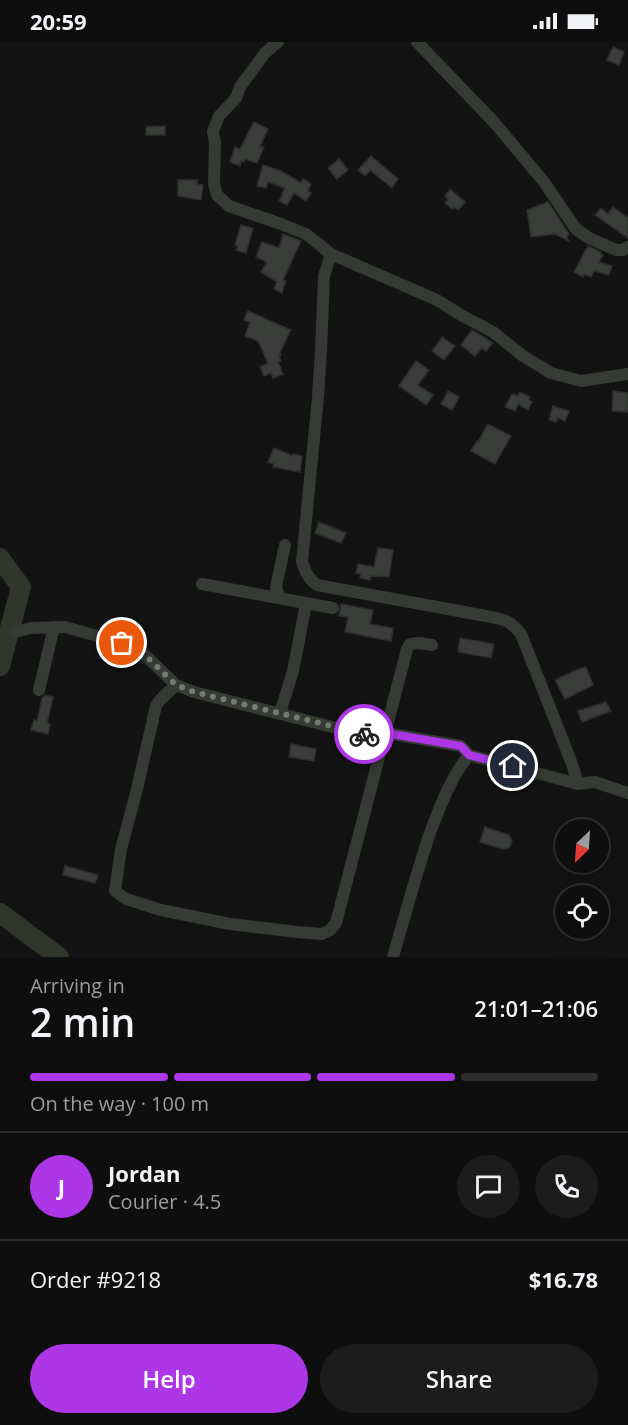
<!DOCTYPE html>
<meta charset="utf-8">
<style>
:root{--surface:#0e0e0e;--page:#1c1c1c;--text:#f1f3f6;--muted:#9b9c9e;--line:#2e2e2e;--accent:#ad36e7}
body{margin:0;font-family:"Open Sans",sans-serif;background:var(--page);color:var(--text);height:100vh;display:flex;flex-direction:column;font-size:22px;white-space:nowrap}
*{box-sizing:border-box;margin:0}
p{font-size:20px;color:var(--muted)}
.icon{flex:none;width:33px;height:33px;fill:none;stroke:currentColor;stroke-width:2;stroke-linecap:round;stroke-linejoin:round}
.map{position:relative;height:915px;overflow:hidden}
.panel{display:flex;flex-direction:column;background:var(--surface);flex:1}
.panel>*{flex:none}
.needle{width:39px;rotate:205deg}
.fabs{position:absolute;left:555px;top:777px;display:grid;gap:12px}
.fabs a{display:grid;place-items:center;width:54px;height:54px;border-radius:50%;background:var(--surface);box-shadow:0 6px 24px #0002,0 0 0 2px var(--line);font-size:30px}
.pin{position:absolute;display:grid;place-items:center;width:51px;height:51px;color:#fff;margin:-26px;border:3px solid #fff;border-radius:50%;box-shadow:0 2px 6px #0007}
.courier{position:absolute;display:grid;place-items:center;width:60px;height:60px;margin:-30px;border:4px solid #ad36e7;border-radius:50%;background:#fff;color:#222;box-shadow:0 2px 8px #0007}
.head em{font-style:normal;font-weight:600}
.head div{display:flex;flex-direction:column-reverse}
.head{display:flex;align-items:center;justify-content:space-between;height:102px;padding:0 30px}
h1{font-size:39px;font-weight:600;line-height:45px}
.bar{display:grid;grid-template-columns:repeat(4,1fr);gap:9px 6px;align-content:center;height:72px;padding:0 30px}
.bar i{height:8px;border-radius:4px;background:var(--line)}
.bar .selected{background:var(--accent)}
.bar p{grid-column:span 4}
.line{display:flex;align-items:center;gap:15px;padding:0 30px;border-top:2px solid var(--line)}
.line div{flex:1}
.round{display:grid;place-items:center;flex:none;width:63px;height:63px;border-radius:32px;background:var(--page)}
.action{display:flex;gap:12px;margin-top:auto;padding:12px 30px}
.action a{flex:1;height:69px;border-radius:36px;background:var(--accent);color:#fff;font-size:24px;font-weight:600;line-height:69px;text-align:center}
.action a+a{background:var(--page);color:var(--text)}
.status{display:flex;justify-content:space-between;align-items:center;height:42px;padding:0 30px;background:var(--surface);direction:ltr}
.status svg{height:16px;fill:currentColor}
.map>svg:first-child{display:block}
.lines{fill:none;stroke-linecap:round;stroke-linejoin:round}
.river{stroke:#303629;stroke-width:20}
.building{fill:#3a3d39;stroke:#2c2f2c;stroke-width:1.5}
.minor{stroke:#363a35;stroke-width:12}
.done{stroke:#747b71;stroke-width:6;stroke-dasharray:0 10.8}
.route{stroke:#ad36e7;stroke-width:8}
</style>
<div class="status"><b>20:59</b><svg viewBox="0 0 49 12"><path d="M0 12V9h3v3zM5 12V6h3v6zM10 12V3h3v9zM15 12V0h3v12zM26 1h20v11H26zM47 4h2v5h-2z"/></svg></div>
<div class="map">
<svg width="628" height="915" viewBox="0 0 628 915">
<rect width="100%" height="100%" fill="#121312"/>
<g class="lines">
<!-- river -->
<path class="river" d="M 0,516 L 21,545 L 0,624
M 0,871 L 59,915"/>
</g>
<!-- building -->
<path class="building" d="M 613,5 L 624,10 L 619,23 L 607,18 Z
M 254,80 L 268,87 L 260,104 L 264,105 L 257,121 L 245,117 L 244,120 L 241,119 L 240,124 L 230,120 L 235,105 L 240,107 Z
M 165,84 L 165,93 L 146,93 L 146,85 Z
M 371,114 L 398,137 L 392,146 L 370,128 L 365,134 L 358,128 Z
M 339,117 L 348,128 L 337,137 L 328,126 Z
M 263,123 L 281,129 L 301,141 L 303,137 L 311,142 L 308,149 L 311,151 L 306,159 L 294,151 L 287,163 L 279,159 L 283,152 L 282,152 L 285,146 L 268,140 L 266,146 L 257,144 Z
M 178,138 L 198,138 L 197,142 L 203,143 L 201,158 L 178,154 Z
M 450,147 L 465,160 L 458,168 L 454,165 L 452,167 L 445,161 L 448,157 L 445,154 Z
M 548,160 L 569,192 L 567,195 L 569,199 L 555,192 L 531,195 L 527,168 Z
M 613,165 L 628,176 L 628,196 L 595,173 L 601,166 L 608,172 Z
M 241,183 L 253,186 L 246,211 L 236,208 L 238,204 L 235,203 Z
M 283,192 L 301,199 L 283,238 L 286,239 L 282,251 L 274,247 L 277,240 L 261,230 L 267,220 L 256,215 L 262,200 L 279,206 Z
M 588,204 L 601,210 L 600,212 L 603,213 L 599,220 L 612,224 L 609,233 L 594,229 L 591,235 L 585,232 L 583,235 L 574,230 Z
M 248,269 L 291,288 L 280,310 L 281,313 L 279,314 L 281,319 L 278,320 L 283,332 L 273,336 L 271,331 L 264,334 L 260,325 L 268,321 L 258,299 L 245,294 L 250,280 L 244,278 Z
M 472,288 L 493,301 L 486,309 L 482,306 L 475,314 L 461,303 Z
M 442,295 L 455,304 L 444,318 L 432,309 Z
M 416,319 L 429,328 L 418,343 L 433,353 L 426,363 L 399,344 Z
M 448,349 L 459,355 L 452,368 L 441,362 Z
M 613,349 L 628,351 L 628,370 L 612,369 Z
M 520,350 L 530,355 L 529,358 L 532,360 L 528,368 L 518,362 L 515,369 L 505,365 L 512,352 L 518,354 Z
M 553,364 L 569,369 L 565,379 L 558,376 L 556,380 L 549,378 Z
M 488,382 L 511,394 L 495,422 L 471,409 L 477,399 L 478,400 Z
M 274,406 L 293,414 L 293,412 L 302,414 L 300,430 L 273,425 L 274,422 L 268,420 Z
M 319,480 L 346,491 L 341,501 L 315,491 Z
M 378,506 L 393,508 L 389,535 L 371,534 L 370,538 L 360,536 L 361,532 L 356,531 L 358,522 L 374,525 Z
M 341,562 L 373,568 L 370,582 L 393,586 L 391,599 L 345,590 L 348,575 L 339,574 Z
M 460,596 L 494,602 L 491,616 L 458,610 Z
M 586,625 L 593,643 L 565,657 L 555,638 L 574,629 Z
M 45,653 L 53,655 L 47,681 L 50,682 L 48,692 L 31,688 L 34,678 L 37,679 L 42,656 Z
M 606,660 L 611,669 L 582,680 L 578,669 Z
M 291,702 L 316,707 L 314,719 L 289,715 Z
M 485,785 L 509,793 L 512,799 L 510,804 L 508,806 L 502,807 L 480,800 Z
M 65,824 L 98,833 L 95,841 L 63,833 Z"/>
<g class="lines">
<!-- minor -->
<path class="minor" d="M 278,0 L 265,11 L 240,45 L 236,56 L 219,74 L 213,89 L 215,102 L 214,142 L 217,153 L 229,164 L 281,182 L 306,192 L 331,212 L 437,258 L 461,273 L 493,290 L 523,314 L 551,331 L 581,339 L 628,332
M 417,0 L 493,79 L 544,140 L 576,187 L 589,196 L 616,208 L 623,208 L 628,205
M 331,212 L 324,234 L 321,309 L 318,355 L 302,519 C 305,529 308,537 317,543 L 486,574 C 503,577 510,578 521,592 L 572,722 L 578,742
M 202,542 L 333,566
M 279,555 L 276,545 L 285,503
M 15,590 L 31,586 L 65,585 L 122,601 L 144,612 L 176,643 L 194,650 L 352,690 L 385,697
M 176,643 L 160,658 L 156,664 L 136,751 L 121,807 L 115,849 L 126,857 L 161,868 L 230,882 L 297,890 L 322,892 L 330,888 L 336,881 L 407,607 L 410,602 L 419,601 L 432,603
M 39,648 L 54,585
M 280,671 L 293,629 L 306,562
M 386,691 L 461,704 L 469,713 L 578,742 L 595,740 L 628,751
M 393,915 C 405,874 416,832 430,791 C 440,764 451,735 469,713"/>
</g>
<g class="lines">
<!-- done -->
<path class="done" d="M 122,601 L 144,612 L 176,643 L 194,650 L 364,692"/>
<!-- route -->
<path class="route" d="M 364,692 L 385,697 L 386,691 L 461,704 L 469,713 L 513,724"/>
</g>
</svg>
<div class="fabs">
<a><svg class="needle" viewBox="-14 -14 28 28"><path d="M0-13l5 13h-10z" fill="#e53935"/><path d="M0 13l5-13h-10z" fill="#9b9c9e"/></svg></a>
<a><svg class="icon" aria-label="locate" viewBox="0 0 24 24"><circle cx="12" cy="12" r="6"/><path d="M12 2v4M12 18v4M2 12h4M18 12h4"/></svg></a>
</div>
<div class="pin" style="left:122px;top:601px;background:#ea580c"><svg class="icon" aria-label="bag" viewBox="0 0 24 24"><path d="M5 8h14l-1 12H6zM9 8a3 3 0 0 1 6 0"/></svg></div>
<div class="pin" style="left:513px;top:724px;background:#1f2937"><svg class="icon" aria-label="home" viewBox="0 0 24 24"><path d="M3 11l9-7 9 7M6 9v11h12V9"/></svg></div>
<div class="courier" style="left:364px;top:692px"><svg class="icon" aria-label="bike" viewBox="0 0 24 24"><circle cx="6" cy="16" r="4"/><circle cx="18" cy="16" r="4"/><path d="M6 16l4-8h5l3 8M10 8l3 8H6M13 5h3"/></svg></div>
</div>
<section class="panel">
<div class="head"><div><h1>2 min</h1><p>Arriving in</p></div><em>21:01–21:06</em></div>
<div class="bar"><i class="selected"></i><i class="selected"></i><i class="selected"></i><i></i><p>On the way · 100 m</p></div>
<div class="line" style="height:108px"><b class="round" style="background:var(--accent);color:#fff">J</b><div><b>Jordan</b><p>Courier · 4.5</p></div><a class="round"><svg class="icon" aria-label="chat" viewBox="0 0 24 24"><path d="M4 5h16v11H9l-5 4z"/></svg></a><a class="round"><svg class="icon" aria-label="phone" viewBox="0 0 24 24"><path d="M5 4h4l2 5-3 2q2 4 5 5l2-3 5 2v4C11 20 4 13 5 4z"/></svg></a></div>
<div class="line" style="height:78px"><div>Order #9218</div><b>$16.78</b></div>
<div class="action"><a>Help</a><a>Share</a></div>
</section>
